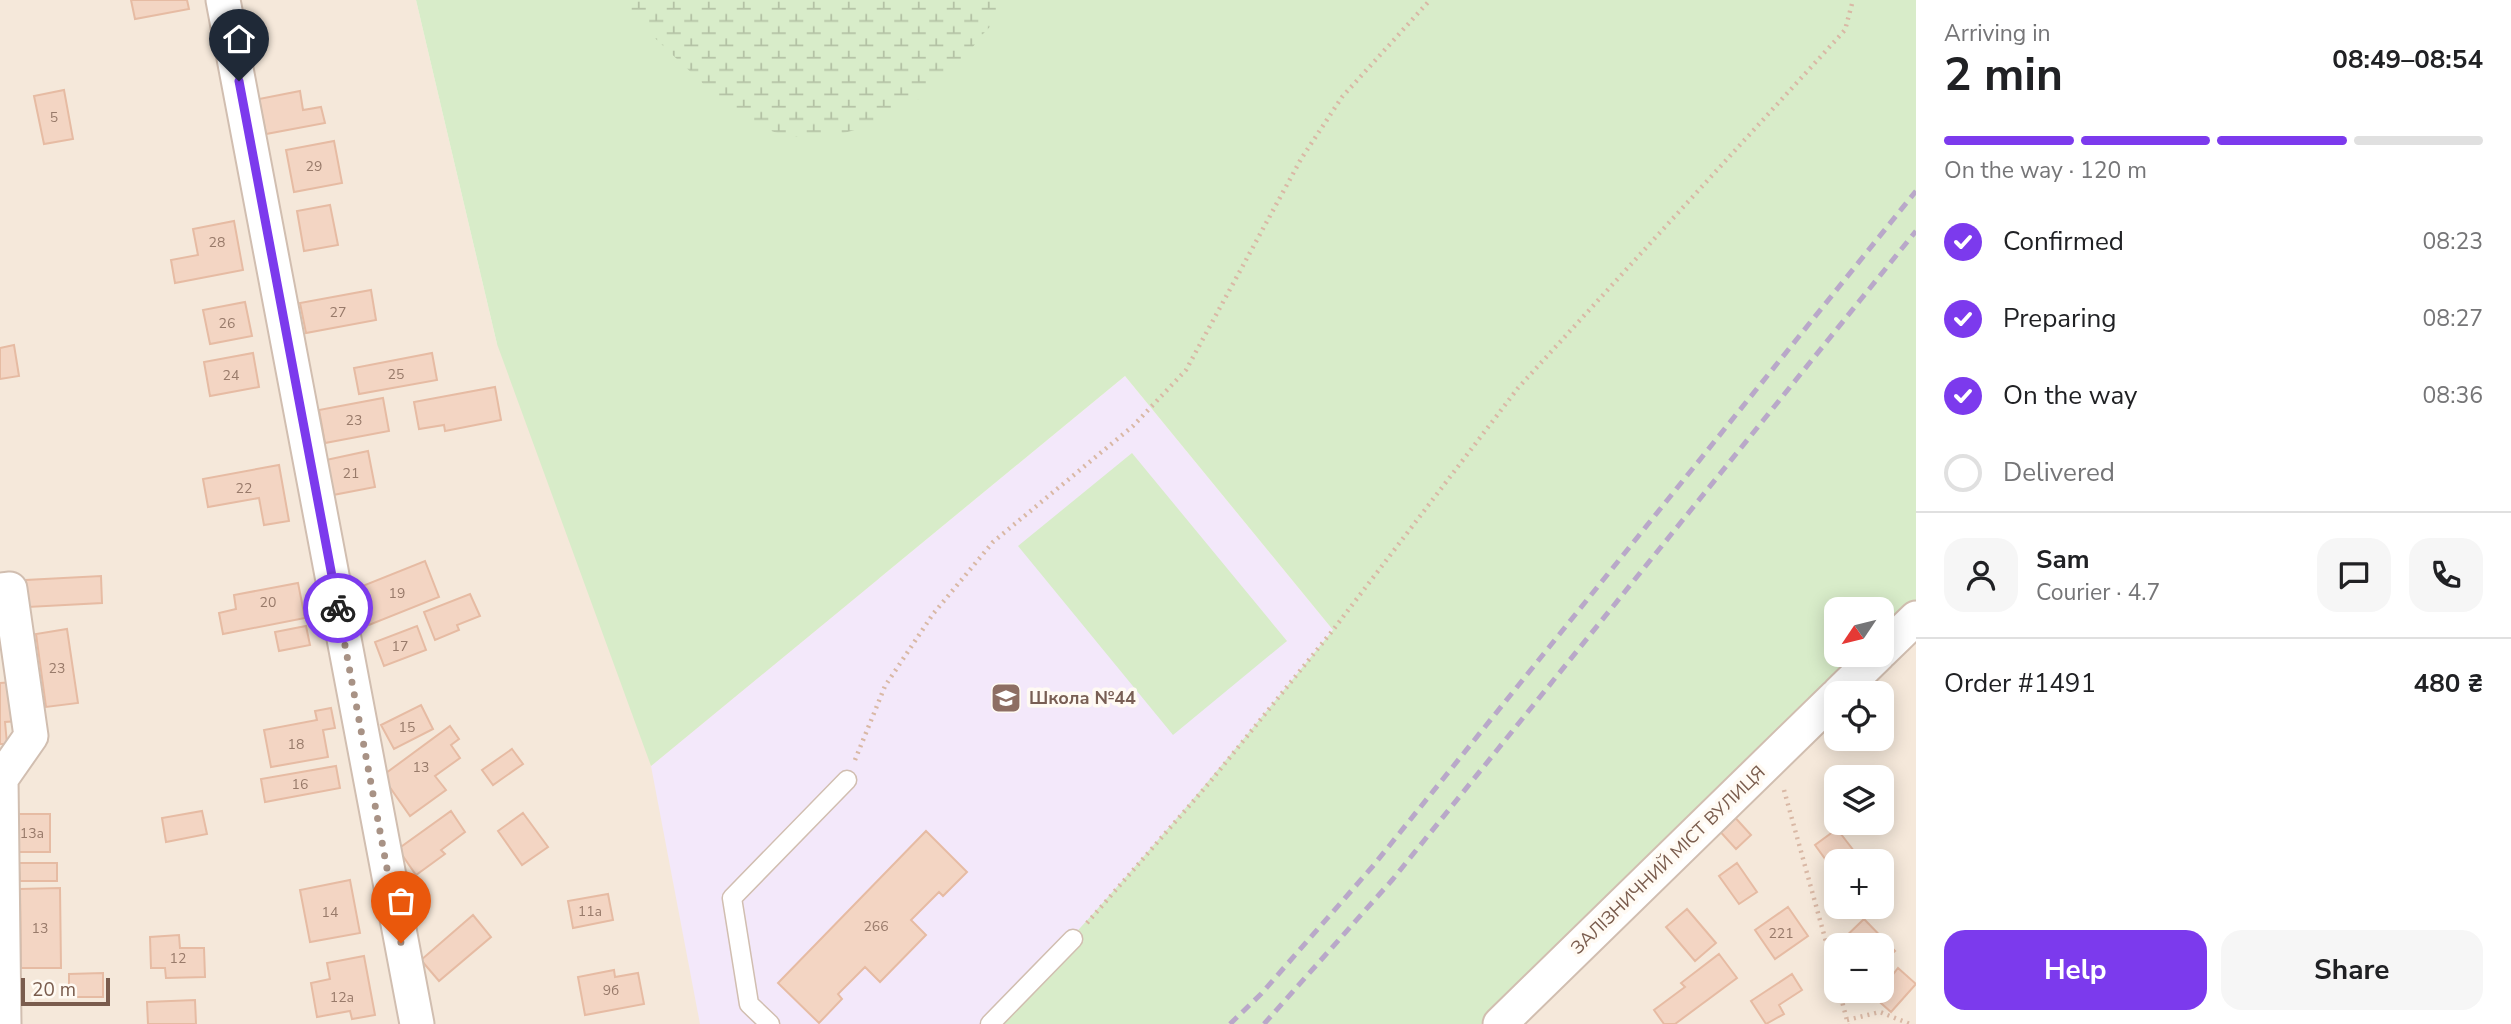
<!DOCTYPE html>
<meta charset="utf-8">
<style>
:root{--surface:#fff;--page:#f6f6f6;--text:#202124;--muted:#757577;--line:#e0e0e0;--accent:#7c3aed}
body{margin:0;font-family:"Nunito Sans",sans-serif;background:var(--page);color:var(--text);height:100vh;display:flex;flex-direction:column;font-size:26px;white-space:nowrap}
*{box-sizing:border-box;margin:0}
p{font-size:23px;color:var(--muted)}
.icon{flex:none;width:38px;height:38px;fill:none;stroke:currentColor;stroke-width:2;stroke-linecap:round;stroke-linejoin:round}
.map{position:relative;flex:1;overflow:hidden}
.side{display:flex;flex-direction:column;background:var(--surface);width:595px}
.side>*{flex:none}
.needle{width:46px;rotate:235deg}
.controls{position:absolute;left:1824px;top:597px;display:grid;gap:14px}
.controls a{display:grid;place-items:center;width:70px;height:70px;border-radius:14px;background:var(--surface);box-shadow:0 4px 18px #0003;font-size:35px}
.scale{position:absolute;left:21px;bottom:18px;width:89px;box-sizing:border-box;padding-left:7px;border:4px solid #7a5c4d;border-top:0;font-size:19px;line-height:24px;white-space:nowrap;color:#7a5c4d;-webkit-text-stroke:5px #fffaf3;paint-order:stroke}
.pin{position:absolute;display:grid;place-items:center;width:60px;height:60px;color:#fff;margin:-72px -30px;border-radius:50% 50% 50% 0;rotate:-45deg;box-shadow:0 0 7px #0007}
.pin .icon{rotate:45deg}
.courier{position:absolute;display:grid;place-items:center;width:70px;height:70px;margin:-35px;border:5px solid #7c3aed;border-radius:50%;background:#fff;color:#222;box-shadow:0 2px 9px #0007}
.summary em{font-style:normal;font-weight:700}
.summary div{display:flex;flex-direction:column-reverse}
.summary{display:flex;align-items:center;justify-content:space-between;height:119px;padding:0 28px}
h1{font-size:46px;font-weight:700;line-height:52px}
.bar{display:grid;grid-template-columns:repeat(4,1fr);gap:10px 7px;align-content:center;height:84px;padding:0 28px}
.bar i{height:9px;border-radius:5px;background:var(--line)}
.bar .current{background:var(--accent)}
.bar p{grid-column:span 4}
.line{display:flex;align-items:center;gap:18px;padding:0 28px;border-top:2px solid var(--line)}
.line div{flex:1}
.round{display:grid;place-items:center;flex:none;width:74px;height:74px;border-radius:21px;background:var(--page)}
ol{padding:0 28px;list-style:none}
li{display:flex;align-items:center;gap:21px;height:77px}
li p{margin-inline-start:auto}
li .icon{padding:7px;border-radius:50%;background:var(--accent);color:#fff;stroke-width:4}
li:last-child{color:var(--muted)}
li i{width:38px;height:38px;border:4px solid var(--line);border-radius:50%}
.action{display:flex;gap:14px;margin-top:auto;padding:14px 28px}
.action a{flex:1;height:80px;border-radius:21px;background:var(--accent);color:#fff;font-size:28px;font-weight:700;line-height:80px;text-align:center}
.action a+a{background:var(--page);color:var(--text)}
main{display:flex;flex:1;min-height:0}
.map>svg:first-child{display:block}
.residential{fill:#f5e8da;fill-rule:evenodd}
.education{fill:#f3e8fa}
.grass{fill:#d8ecc9}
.wetland{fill:url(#wetland-marsh)}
.building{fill:#f3d5c3;stroke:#e6bba3;stroke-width:2}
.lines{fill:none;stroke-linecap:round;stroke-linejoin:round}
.service-casing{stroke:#d1beb0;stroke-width:21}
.minor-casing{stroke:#d1beb0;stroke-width:37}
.path{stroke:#d9b8a5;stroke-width:4.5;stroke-dasharray:2 5;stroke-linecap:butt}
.service{stroke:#fff;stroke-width:18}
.minor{stroke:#fff;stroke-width:33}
.rail{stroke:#b9a8c9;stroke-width:5;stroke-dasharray:10 7;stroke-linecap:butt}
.done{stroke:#a89285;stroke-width:7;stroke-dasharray:0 12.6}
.route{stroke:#7c3aed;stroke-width:9}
.labels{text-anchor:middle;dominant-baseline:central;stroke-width:7;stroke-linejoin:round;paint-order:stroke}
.number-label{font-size:14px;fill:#987a6a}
.education-label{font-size:18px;font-weight:bold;fill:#785e54;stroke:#fffaf3;text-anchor:start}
.street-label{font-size:18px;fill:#7a5c4d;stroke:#fffaf3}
</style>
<main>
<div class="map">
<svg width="1916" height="1024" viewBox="0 0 1916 1024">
<defs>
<pattern id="wetland-marsh" width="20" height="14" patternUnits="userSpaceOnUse" patternTransform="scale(1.75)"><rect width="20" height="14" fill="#d8ecc9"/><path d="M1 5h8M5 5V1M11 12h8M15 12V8" fill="none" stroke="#b4c2a5"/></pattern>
</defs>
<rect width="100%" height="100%" fill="#fdf6ec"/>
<!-- residential -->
<path class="residential" d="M 0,0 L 416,0 L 497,344 L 1210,782 L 1073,939 L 990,1024 L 0,1024 Z
M 1916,601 L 1916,1024 L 1481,1024 L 1861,655 ZM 1836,693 L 1881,693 L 1881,738 L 1836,738 ZM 1836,777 L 1881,777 L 1881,822 L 1836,822 ZM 1836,861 L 1881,861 L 1881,906 L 1836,906 ZM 1836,945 L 1881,945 L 1881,990 L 1836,990 Z"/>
<!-- education -->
<path class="education" d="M 1125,376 L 1333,630 L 1210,782 L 1073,939 L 990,1024 L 700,1024 L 651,766 Z"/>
<!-- grass -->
<path class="grass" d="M 416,0 L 1916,0 L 1916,601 L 1881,634 L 1881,609 L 1836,609 L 1836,654 L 1861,655 L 1481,1024 L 990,1024 C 1112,899 1223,765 1333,630 L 1125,376 L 651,766 L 497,344 Z
M 1132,453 L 1287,641 L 1173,735 L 1018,546 Z"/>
<!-- wetland -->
<path class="wetland" d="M 608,0 L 1018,0 C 1006,11 994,22 983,34 C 972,47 962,63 949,75 C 895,125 803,165 736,112 C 691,77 655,32 608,0 Z"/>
<!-- building -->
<path class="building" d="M 131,0 L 187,0 L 189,9 L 135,19 Z
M 64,90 L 73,139 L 44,144 L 34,96 Z
M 300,91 L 303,110 L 321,107 L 325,123 L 266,134 L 259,99 Z
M 334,141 L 342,183 L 294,192 L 286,150 Z
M 330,205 L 338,245 L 304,251 L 297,211 Z
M 234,221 L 243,270 L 175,283 L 171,260 L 198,255 L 193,229 Z
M 371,290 L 376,320 L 306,333 L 300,303 Z
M 245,302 L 252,336 L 210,344 L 203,310 Z
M 14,345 L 19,376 L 0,379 L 0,348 Z
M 253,353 L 259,387 L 210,396 L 204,362 Z
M 432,353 L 437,380 L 359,394 L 354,368 Z
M 495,387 L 501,420 L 445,431 L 444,425 L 419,429 L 414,402 Z
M 383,398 L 389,431 L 325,443 L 319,410 Z
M 368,451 L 375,487 L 333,495 L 326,460 Z
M 279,465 L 289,521 L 264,525 L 259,498 L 208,507 L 203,479 Z
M 425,561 L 439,597 L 369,625 L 355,589 Z
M 101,576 L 102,603 L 28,607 L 26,580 Z
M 298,583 L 305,618 L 223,634 L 219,613 L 236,609 L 234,595 Z
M 470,594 L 480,616 L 457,625 L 459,630 L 435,640 L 424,612 Z
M 306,626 L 310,645 L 279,651 L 275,632 Z
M 417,626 L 426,650 L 384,666 L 375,642 Z
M 67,629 L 78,703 L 46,707 L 36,634 Z
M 14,682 L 18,721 L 5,722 L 7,744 L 0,744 L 0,683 Z
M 421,705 L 433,729 L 394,749 L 381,725 Z
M 331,708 L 335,728 L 323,730 L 328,757 L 271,767 L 264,730 L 317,720 L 315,711 Z
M 450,726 L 459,739 L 451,745 L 460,758 L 435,776 L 446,790 L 410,816 L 382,776 Z
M 512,749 L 523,764 L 493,785 L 482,770 Z
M 336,766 L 340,788 L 265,802 L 261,779 Z
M 202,811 L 207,834 L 166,842 L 162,818 Z
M 451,811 L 465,832 L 441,850 L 445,854 L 416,875 L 398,849 Z
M 523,813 L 548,847 L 522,865 L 498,831 Z
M 1731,813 L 1751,835 L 1736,849 L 1716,827 Z
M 14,814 L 50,814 L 50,852 L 15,852 Z
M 1837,829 L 1854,851 L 1831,867 L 1815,845 Z
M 926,831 L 967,872 L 943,896 L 939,892 L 911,920 L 926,935 L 880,982 L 865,967 L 838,994 L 842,999 L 819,1023 L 778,983 Z
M 19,863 L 57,863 L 57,881 L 20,881 Z
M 1737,863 L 1757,892 L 1739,904 L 1719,876 Z
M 350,880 L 360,933 L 310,942 L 300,890 Z
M 60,888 L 61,968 L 21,968 L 20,889 Z
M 608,894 L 613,920 L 573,928 L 568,901 Z
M 1788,907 L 1808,936 L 1775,959 L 1755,930 Z
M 1687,909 L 1716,943 L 1695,961 L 1666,927 Z
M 473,915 L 491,937 L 439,981 L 421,960 Z
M 1864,919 L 1895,951 L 1881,964 L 1881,945 L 1837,945 Z
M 179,935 L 180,948 L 204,948 L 205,977 L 166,978 L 165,968 L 151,968 L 150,937 Z
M 1719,954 L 1737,978 L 1675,1024 L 1664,1024 L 1654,1010 L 1685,987 L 1681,983 Z
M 364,956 L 375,1015 L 352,1019 L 350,1011 L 317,1017 L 311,983 L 330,979 L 327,963 Z
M 1898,968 L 1916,984 L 1891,1012 L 1873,996 L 1881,990 Z
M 614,970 L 615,977 L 638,973 L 644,1004 L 585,1015 L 578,977 Z
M 103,973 L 103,997 L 69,997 L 69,974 Z
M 1792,974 L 1802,990 L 1779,1005 L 1784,1014 L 1766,1024 L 1751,1001 Z
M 195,1000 L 196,1024 L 148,1024 L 147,1002 Z"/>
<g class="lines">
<!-- service casing -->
<g class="service-casing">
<path id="service" d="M 770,1024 L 749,1004 L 732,898 L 847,780
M 990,1024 L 1073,939"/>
</g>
<!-- minor casing -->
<g class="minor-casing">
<path id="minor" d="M 223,0 L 417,1024
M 0,590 L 10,589 L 31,736 L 1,779 L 4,1024
M 1881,652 L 1916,618
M 1839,693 L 1879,654
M 1500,1024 L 1836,696"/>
</g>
<!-- path -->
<path class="path" d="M 855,760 L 885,686 L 933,614 L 993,542 L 1133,426 L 1186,370 L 1301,159 L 1342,97 L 1430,0
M 1784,790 L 1836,978
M 1087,923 L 1210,782 L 1333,630 L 1518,388 L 1845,30 L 1853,0
M 1839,990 L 1848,1024
M 1847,1020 L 1880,1012 L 1910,1024"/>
<!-- service -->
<use href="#service" class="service"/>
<!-- minor -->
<use href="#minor" class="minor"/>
<!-- rail -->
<path class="rail" d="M 1230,1024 L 1261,994 L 1373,866 L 1916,191
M 1264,1024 L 1393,879 L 1916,231"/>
</g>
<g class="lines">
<!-- done -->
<path class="done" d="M 338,608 L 401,943"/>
<!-- route -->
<path class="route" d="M 239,81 L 338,608"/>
</g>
<!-- icons -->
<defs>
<g id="school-square" transform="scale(1.575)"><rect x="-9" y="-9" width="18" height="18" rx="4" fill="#8d6e63" stroke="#fffaf3"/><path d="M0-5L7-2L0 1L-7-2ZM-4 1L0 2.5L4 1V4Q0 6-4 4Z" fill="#fff"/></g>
</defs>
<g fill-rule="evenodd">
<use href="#school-square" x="1006" y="698"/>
</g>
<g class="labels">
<!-- number labels -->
<g class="number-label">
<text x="54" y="117">5</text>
<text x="314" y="166">29</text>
<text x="217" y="242">28</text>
<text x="338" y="312">27</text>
<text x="227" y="323">26</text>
<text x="396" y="374">25</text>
<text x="231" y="375">24</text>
<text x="354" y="420">23</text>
<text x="351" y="473">21</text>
<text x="244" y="488">22</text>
<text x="397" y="593">19</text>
<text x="268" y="602">20</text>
<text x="400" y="646">17</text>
<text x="57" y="668">23</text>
<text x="407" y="727">15</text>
<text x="296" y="744">18</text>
<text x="421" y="767">13</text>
<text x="300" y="784">16</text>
<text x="32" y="833">13а</text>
<text x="590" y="911">11а</text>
<text x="330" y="912">14</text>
<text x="876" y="926">266</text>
<text x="40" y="928">13</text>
<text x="1781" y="933">221</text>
<text x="178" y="958">12</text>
<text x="611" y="990">9б</text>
<text x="342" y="997">12а</text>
</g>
<!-- education labels -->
<g class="education-label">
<text x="1029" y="698">Школа №44</text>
</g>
<!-- street labels -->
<g class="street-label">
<text transform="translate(1668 860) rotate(-44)">ЗАЛІЗНИЧНИЙ МІСТ ВУЛИЦЯ</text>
</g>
</g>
</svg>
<div class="controls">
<a><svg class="needle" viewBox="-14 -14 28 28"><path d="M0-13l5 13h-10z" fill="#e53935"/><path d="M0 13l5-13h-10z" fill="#757577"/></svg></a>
<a><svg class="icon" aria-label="locate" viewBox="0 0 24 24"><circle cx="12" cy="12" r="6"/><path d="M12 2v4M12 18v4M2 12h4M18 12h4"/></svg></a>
<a><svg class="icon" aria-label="layers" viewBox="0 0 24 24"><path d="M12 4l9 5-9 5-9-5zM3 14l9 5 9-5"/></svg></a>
<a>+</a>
<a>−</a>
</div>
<div class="scale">20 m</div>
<div class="pin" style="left:401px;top:943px;background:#ea580c"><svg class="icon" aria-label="bag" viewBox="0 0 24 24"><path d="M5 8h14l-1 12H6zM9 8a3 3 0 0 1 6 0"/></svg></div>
<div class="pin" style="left:239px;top:81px;background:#1f2937"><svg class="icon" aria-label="home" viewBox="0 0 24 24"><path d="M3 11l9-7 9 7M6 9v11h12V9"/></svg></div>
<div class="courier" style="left:338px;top:608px"><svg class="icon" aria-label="bike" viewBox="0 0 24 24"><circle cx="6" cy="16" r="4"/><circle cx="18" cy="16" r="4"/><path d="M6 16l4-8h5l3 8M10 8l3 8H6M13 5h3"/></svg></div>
</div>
<section class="side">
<div class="summary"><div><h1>2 min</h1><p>Arriving in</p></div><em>08:49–08:54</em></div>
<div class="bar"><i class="current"></i><i class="current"></i><i class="current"></i><i></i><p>On the way · 120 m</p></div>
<ol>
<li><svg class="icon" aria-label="check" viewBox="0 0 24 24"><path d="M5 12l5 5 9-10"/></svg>Confirmed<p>08:23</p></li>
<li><svg class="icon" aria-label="check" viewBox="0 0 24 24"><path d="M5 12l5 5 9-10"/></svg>Preparing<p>08:27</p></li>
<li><svg class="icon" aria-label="check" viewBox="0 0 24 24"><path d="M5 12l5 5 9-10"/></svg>On the way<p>08:36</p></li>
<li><i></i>Delivered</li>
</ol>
<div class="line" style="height:126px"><a class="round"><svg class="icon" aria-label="person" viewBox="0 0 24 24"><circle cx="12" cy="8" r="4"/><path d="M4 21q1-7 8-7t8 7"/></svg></a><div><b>Sam</b><p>Courier · 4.7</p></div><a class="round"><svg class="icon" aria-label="chat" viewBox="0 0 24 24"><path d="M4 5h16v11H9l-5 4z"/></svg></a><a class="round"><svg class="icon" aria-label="phone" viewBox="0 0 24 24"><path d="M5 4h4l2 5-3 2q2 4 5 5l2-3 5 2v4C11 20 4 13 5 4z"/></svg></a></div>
<div class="line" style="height:91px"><div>Order #1491</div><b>480 ₴</b></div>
<div class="action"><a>Help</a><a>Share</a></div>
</section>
</main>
